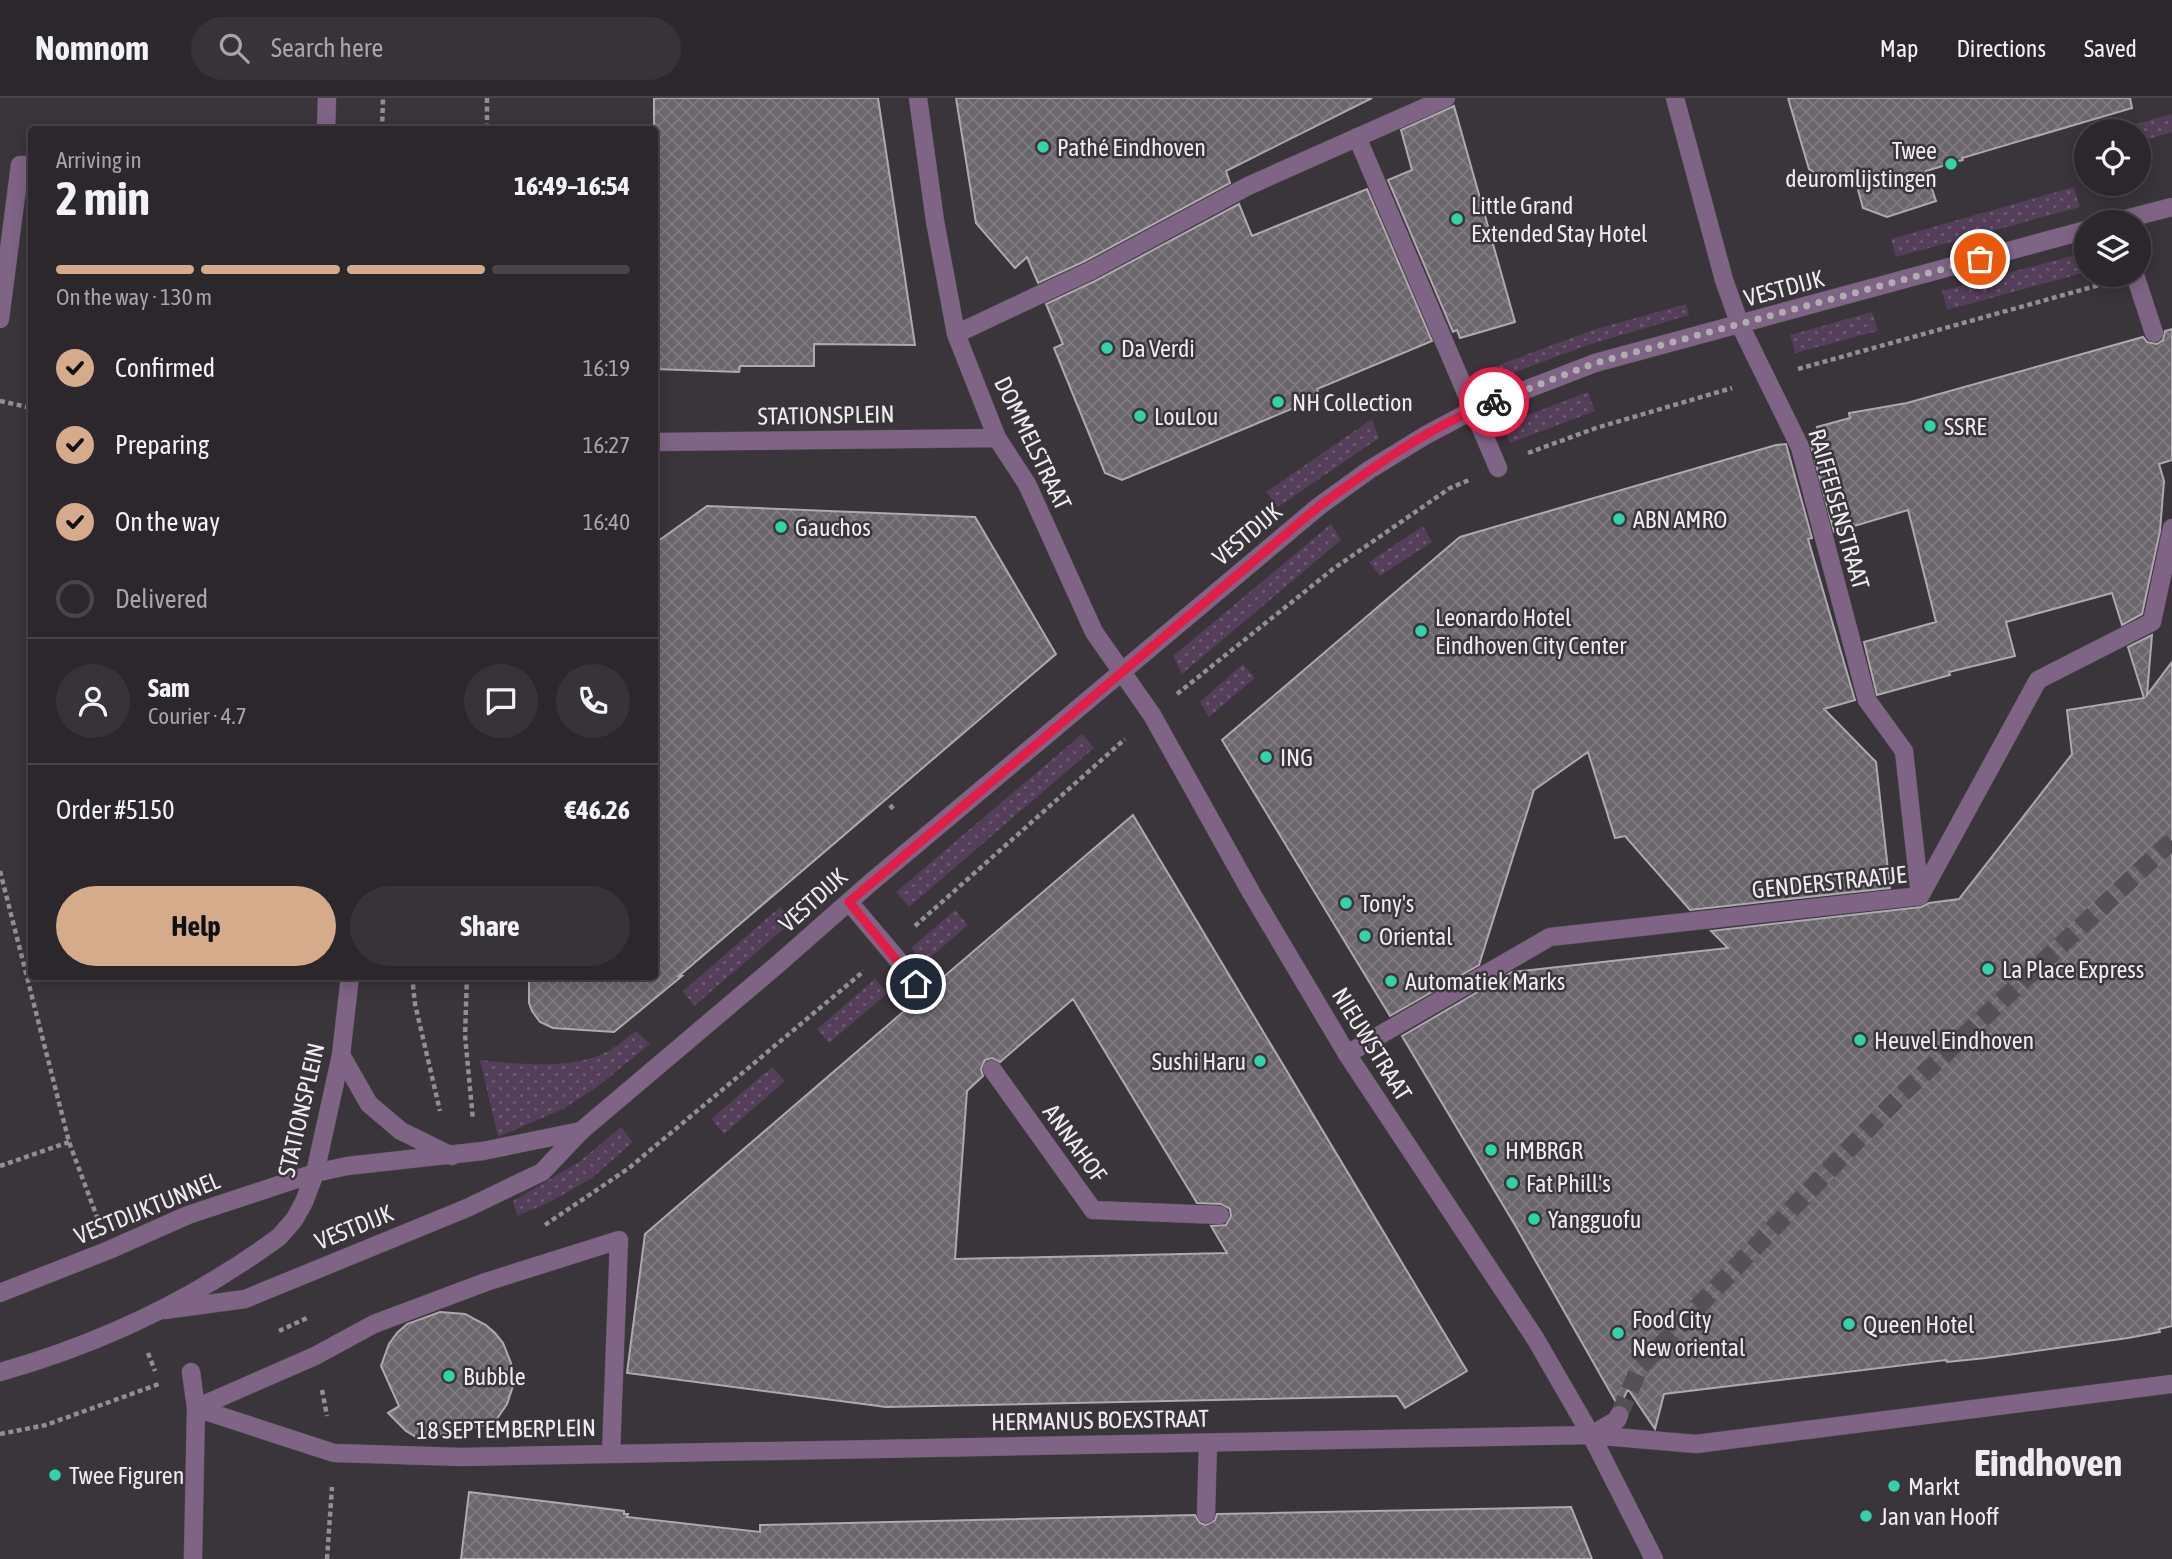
<!DOCTYPE html>
<meta charset="utf-8">
<style>
:root{--surface:#2c272c;--page:#383338;--text:#f1f3f6;--muted:#a6a5a9;--line:#484448;--accent:#d6ab8b}
body{margin:0;font-family:"Asap Condensed",sans-serif;background:var(--page);color:var(--text);height:100vh;display:flex;flex-direction:column;font-size:26px;white-space:nowrap}
*{box-sizing:border-box;margin:0}
p{font-size:23px;color:var(--muted)}
.icon{flex:none;width:38px;height:38px;fill:none;stroke:currentColor;stroke-width:2;stroke-linecap:round;stroke-linejoin:round}
.map{position:relative;flex:1;overflow:hidden}
.side{position:absolute;left:28px;top:28px;width:630px;height:854px;display:flex;flex-direction:column;background:var(--surface);border-radius:7px;box-shadow:0 4px 18px #0003,0 0 0 2px var(--line)}
.side>*{flex:none}
.buttons{position:absolute;left:2074px;top:21px;display:grid;gap:14px}
.buttons a{display:grid;place-items:center;width:77px;height:77px;border-radius:50%;background:var(--surface);box-shadow:0 4px 18px #0003,0 0 0 2px var(--line);font-size:35px}
.pin{position:absolute;display:grid;place-items:center;width:60px;height:60px;color:#fff;margin:-30px;border:4px solid #fff;border-radius:50%;box-shadow:0 2px 7px #0007}
.courier{position:absolute;display:grid;place-items:center;width:70px;height:70px;margin:-35px;border:5px solid #e11d48;border-radius:50%;background:#fff;color:#222;box-shadow:0 2px 9px #0007}
.overview em{font-style:normal;font-weight:700}
.overview div{display:flex;flex-direction:column-reverse}
.overview{display:flex;align-items:center;justify-content:space-between;height:119px;padding:0 28px}
h1{font-size:46px;font-weight:700;line-height:52px}
.bar{display:grid;grid-template-columns:repeat(4,1fr);gap:10px 7px;align-content:center;height:84px;padding:0 28px}
.bar i{height:9px;border-radius:5px;background:var(--line)}
.bar .on{background:var(--accent)}
.bar p{grid-column:span 4}
.line{display:flex;align-items:center;gap:18px;padding:0 28px;border-top:2px solid var(--line)}
.line div{flex:1}
.round{display:grid;place-items:center;flex:none;width:74px;height:74px;border-radius:37px;background:var(--page)}
ol{padding:0 28px;list-style:none}
li{display:flex;align-items:center;gap:21px;height:77px}
li p{margin-inline-start:auto}
li .icon{padding:7px;border-radius:50%;background:var(--accent);color:#111;stroke-width:4}
li:last-child{color:var(--muted)}
li i{width:38px;height:38px;border:4px solid var(--line);border-radius:50%}
.action{display:flex;gap:14px;margin-top:auto;padding:14px 28px}
.action a{flex:1;height:80px;border-radius:42px;background:var(--accent);color:#111;font-size:28px;font-weight:700;line-height:80px;text-align:center}
.action a+a{background:var(--page);color:var(--text)}
header{display:flex;align-items:center;gap:42px;box-sizing:border-box;height:98px;padding:0 35px;background:var(--surface);border-bottom:2px solid var(--line)}
header strong{font-size:33px}
nav{display:flex;gap:38px;margin-inline-start:auto;font-size:24px}
.search{width:490px;height:63px;background:var(--page);display:flex;align-items:center;gap:18px;box-sizing:border-box;padding:0 24px;border-radius:38px;color:var(--muted);font-size:26px}
.map>svg:first-child{display:block}
.grass{fill:url(#grass-dots)}
.building{fill:url(#building-cross-hatch);stroke:#afa8b0;stroke-width:2;fill-rule:evenodd}
.lines{fill:none;stroke-linecap:round;stroke-linejoin:round}
.pedestrian-tunnel{stroke:#555056;stroke-width:18;stroke-dasharray:18 9;stroke-linecap:butt}
.service-casing{stroke:#575158;stroke-width:19}
.pedestrian-casing{stroke:#575158;stroke-width:19}
.minor-casing{stroke:#575158;stroke-width:19}
.tertiary-casing{stroke:#575158;stroke-width:19}
.path{stroke:#928e93;stroke-width:4.5;stroke-dasharray:5 3.5;stroke-linecap:butt}
.service{stroke:#806486;stroke-width:18}
.pedestrian{stroke:#806486;stroke-width:18}
.minor{stroke:#806486;stroke-width:18}
.tertiary{stroke:#806486;stroke-width:18}
.done{stroke:#b0acb1;stroke-width:7;stroke-dasharray:0 12.6}
.route{stroke:#e11d48;stroke-width:9}
.poi-dot{fill:#31d4a9;stroke:#3a343b;stroke-width:2.5}
.labels{text-anchor:middle;dominant-baseline:central;stroke-width:5;stroke-linejoin:round;paint-order:stroke}
.poi-label{font-size:24px;fill:#efecf0;stroke:#3a343b;text-anchor:start}
.street-label{font-size:24px;fill:#efecf0;stroke:#3a343b}
.town-label{font-size:38px;font-weight:bold;fill:#efecf0;stroke:#3a343b}
</style>
<header>
<strong>Nomnom</strong>
<div class="search"><svg class="icon" aria-label="search" viewBox="0 0 24 24"><circle cx="10" cy="10" r="6"/><path d="M15 15l6 6"/></svg>Search here</div>
<nav><a>Map</a><a>Directions</a><a>Saved</a></nav>
</header>
<div class="map">
<svg width="2172" height="1461" viewBox="0 0 2172 1461">
<defs>
<pattern id="grass-dots" width="8" height="8" patternUnits="userSpaceOnUse" patternTransform="scale(1.75)"><rect width="8" height="8" fill="#543e59"/><path d="M2 2h.1M6 6h.1" fill="none" stroke="#6d5a71" stroke-width="1.8" stroke-linecap="round"/></pattern>
<pattern id="building-cross-hatch" width="8" height="8" patternUnits="userSpaceOnUse" patternTransform="scale(1.75)"><rect width="8" height="8" fill="#6b656c"/><path d="M0 0l8 8M0 8l8-8" fill="none" stroke="#807b81"/></pattern>
</defs>
<rect width="100%" height="100%" fill="#3a343b"/>
<!-- grass -->
<path class="grass" d="M 2172,16 L 2172,34 L 2139,44 L 2138,33 L 2112,33 Z
M 2074,89 L 2080,109 L 1896,159 L 1891,141 Z
M 2086,154 L 2086,174 L 1947,212 L 1942,193 Z
M 1686,206 L 1689,217 L 1585,248 L 1483,286 L 1477,275 L 1596,231 Z
M 1872,214 L 1878,233 L 1795,255 L 1790,237 Z
M 1588,294 L 1595,313 L 1510,345 L 1502,327 Z
M 1372,321 L 1379,340 L 1278,409 L 1266,394 Z
M 1331,426 L 1341,442 L 1182,576 L 1173,558 Z
M 1423,428 L 1432,444 L 1380,478 L 1369,464 Z
M 1243,566 L 1255,580 L 1209,619 L 1200,604 Z
M 1082,636 L 1094,650 L 909,809 L 896,794 Z
M 780,809 L 793,823 L 694,908 L 683,893 Z
M 955,812 L 968,827 L 924,865 L 911,850 Z
M 875,881 L 888,895 L 829,945 L 817,931 Z
M 636,933 L 650,946 L 597,989 L 563,1011 L 498,1039 L 480,962 C 517,966 564,971 600,957 C 613,952 625,941 636,933 Z
M 772,969 L 785,983 L 724,1036 L 711,1021 Z
M 621,1029 L 633,1044 L 592,1080 L 550,1104 L 517,1118 L 513,1103 L 579,1064 Z"/>
<!-- building -->
<path class="building" d="M 654,0 L 878,0 L 915,247 L 814,246 L 814,268 L 740,268 L 739,274 L 654,271 Z
M 956,0 L 1372,0 L 1226,73 L 1230,85 L 1085,163 L 1038,185 L 1027,159 L 1015,170 L 976,125 Z
M 1788,0 L 2130,0 L 2132,10 L 1962,60 L 1963,62 L 1926,73 L 1936,103 L 1887,119 L 1863,110 L 1853,73 L 1823,80 L 1809,71 Z
M 1454,8 L 1515,224 L 1460,240 L 1457,232 L 1453,234 L 1388,82 L 1412,72 L 1401,32 Z
M 1367,91 L 1432,243 L 1317,291 L 1320,299 L 1122,382 L 1105,375 L 1054,250 L 1063,246 L 1046,206 L 1095,183 L 1239,106 L 1252,138 Z
M 2172,231 L 2172,362 L 2159,366 L 2164,383 L 2160,433 L 2142,516 L 2122,527 L 2112,495 L 2006,524 L 2015,558 L 1949,574 L 1950,577 L 1877,597 L 1864,544 L 1936,524 L 1908,412 L 1834,434 L 1810,344 L 1822,343 L 1817,329 L 1850,320 L 1849,315 L 1907,305 L 2143,239 L 2147,244 L 2157,246 L 2163,242 L 2165,233 Z
M 1786,346 L 1812,440 L 1808,441 L 1855,602 L 1824,611 L 1876,664 L 1890,790 L 1690,812 L 1625,738 L 1615,740 L 1588,654 L 1534,692 L 1479,867 L 1390,918 L 1222,642 L 1460,439 L 1776,347 Z
M 707,408 L 975,419 L 1056,556 L 679,878 L 682,878 L 614,934 L 553,930 L 540,924 L 532,913 L 529,905 L 529,878 L 654,878 L 654,446 Z
M 2152,537 L 2147,597 L 2172,564 L 2172,1228 L 2159,1231 L 2160,1234 L 2128,1240 L 1986,1260 L 1947,1264 L 1946,1262 L 1664,1296 L 1655,1331 L 1628,1291 L 1621,1306 L 1617,1306 L 1515,1127 L 1402,938 L 1512,874 L 1728,850 L 1711,833 L 1921,809 L 1929,805 L 1959,801 L 2072,656 L 2067,612 L 2144,600 L 2128,549 Z
M 1133,717 L 1467,1273 L 1405,1310 L 1397,1298 L 886,1309 L 627,1275 L 645,1136 L 917,902 L 926,905 L 933,902 L 936,893 L 934,887 ZM 1073,901 L 1197,1105 L 1221,1106 L 1230,1111 L 1231,1118 L 1226,1127 L 1211,1128 L 1227,1155 L 955,1161 L 967,993 L 983,978 L 981,971 L 985,962 L 992,960 L 1000,964 Z
M 440,1214 L 465,1216 L 486,1227 L 495,1235 L 503,1245 L 511,1265 L 513,1288 L 507,1306 L 494,1325 L 419,1341 L 406,1333 L 388,1315 L 399,1308 L 381,1268 L 389,1246 L 397,1235 L 407,1226 Z
M 469,1394 L 624,1413 L 624,1416 L 628,1416 L 627,1419 L 760,1434 L 760,1427 L 1195,1417 L 1200,1425 L 1206,1427 L 1215,1422 L 1217,1416 L 1571,1409 L 1592,1461 L 461,1461 Z"/>
<g class="lines">
<!-- pedestrian-tunnel -->
<path class="pedestrian-tunnel" d="M 1619,1317 L 1640,1269 L 1899,999 L 2172,743"/>
<!-- service casing -->
<g class="service-casing">
<path id="service" d="M 2135,177 L 2154,235
M 0,221 L 20,67 L 32,67
M 1740,227 L 1800,349 L 1867,602 L 1904,653 L 1920,798
M 849,804 L 925,894
M 1347,956 L 1550,839 L 1920,798 L 2038,582 L 2152,524 L 2172,430
M 992,971 L 1093,1112 L 1220,1117
M 164,1212 L 245,1201 L 467,1110 L 542,1074 L 581,1033
M 1206,1416 L 1208,1345"/>
</g>
<!-- pedestrian casing -->
<g class="pedestrian-casing">
<path id="pedestrian" d="M 918,0 L 935,123 L 956,236 L 997,340 L 1027,386 L 1094,534 L 1152,617 L 1252,796 L 1347,956 L 1535,1240 L 1591,1337 L 1654,1461
M 1357,39 L 1498,370
M 956,236 L 1090,173 L 1248,88 L 1446,0
M 654,344 L 997,340
M 191,1274 L 196,1310 L 193,1461
M 196,1310 L 334,1355 L 462,1359 L 1591,1337 L 1696,1346 L 2172,1286
M 196,1310 L 315,1258 L 374,1226 L 486,1184 L 619,1142 L 611,1355
M 1591,1337 L 1617,1322 L 1619,1317"/>
</g>
<!-- minor casing -->
<g class="minor-casing">
<path id="minor" d="M 1675,0 L 1724,182 L 1740,227"/>
</g>
<!-- tertiary casing -->
<g class="tertiary-casing">
<path id="tertiary" d="M 326,32 L 327,0
M 2114,124 L 2172,109
M 341,957 L 369,1006 L 401,1033 L 452,1058
M 0,1195 L 109,1152 L 188,1117 L 315,1075 L 347,1068 L 483,1053 L 581,1033 L 777,867 L 869,786 L 1318,409 L 1369,372 L 1426,337 L 1473,312 L 1595,265 L 2086,132
M 0,1274 C 100,1246 196,1200 279,1139 L 294,1122 L 304,1104 L 315,1075 L 341,957 L 350,878"/>
</g>
<!-- path -->
<path class="path" d="M 487,0 L 487,32
M 382,32 L 383,0
M 1798,271 L 2103,186
M 0,303 L 32,310
M 1528,355 L 1596,330 L 1732,290
M 1177,596 L 1333,471 L 1450,390 L 1469,382
M 890,707 L 894,712
M 0,773 L 69,1044 L 97,1119
M 915,828 L 1125,641
M 412,878 L 415,906 L 440,1013
M 467,878 L 465,937 L 473,1022
M 0,1068 L 69,1044
M 545,1127 L 629,1070 L 864,873
M 279,1233 L 309,1219
M 148,1255 L 155,1273
M 322,1292 L 327,1318
M 0,1336 L 46,1327 L 159,1286
M 327,1461 L 332,1389"/>
<!-- service -->
<use href="#service" class="service"/>
<!-- pedestrian -->
<use href="#pedestrian" class="pedestrian"/>
<!-- minor -->
<use href="#minor" class="minor"/>
<!-- tertiary -->
<use href="#tertiary" class="tertiary"/>
</g>
<g class="lines">
<!-- done -->
<path class="done" d="M 1494,304 L 1595,265 L 1980,161"/>
<!-- route -->
<path class="route" d="M 916,886 L 849,804 L 1318,409 C 1373,369 1430,328 1494,304"/>
</g>
<!-- markers -->
<g class="poi-dot">
<circle cx="1043" cy="49" r="7"/>
<circle cx="1951" cy="66" r="7"/>
<circle cx="1457" cy="121" r="7"/>
<circle cx="1107" cy="250" r="7"/>
<circle cx="1278" cy="304" r="7"/>
<circle cx="1140" cy="318" r="7"/>
<circle cx="1930" cy="328" r="7"/>
<circle cx="1619" cy="421" r="7"/>
<circle cx="781" cy="429" r="7"/>
<circle cx="1421" cy="533" r="7"/>
<circle cx="1266" cy="659" r="7"/>
<circle cx="1346" cy="805" r="7"/>
<circle cx="1365" cy="838" r="7"/>
<circle cx="1988" cy="871" r="7"/>
<circle cx="1391" cy="883" r="7"/>
<circle cx="1860" cy="942" r="7"/>
<circle cx="1260" cy="963" r="7"/>
<circle cx="1491" cy="1052" r="7"/>
<circle cx="1512" cy="1085" r="7"/>
<circle cx="1534" cy="1121" r="7"/>
<circle cx="1849" cy="1226" r="7"/>
<circle cx="1618" cy="1235" r="7"/>
<circle cx="449" cy="1278" r="7"/>
<circle cx="55" cy="1377" r="7"/>
<circle cx="1894" cy="1388" r="7"/>
<circle cx="1866" cy="1418" r="7"/>
</g>
<g class="labels">
<!-- poi labels -->
<g class="poi-label">
<text x="1057" y="49">Pathé Eindhoven</text>
<text x="1937" y="52" text-anchor="end">Twee<tspan x="1937" dy="28">deuromlijstingen</tspan></text>
<text x="1471" y="107">Little Grand<tspan x="1471" dy="28">Extended Stay Hotel</tspan></text>
<text x="1121" y="250">Da Verdi</text>
<text x="1292" y="304">NH Collection</text>
<text x="1154" y="318">LouLou</text>
<text x="1944" y="328">SSRE</text>
<text x="1633" y="421">ABN AMRO</text>
<text x="795" y="429">Gauchos</text>
<text x="1435" y="519">Leonardo Hotel<tspan x="1435" dy="28">Eindhoven City Center</tspan></text>
<text x="1280" y="659">ING</text>
<text x="1360" y="805">Tony's</text>
<text x="1379" y="838">Oriental</text>
<text x="2002" y="871">La Place Express</text>
<text x="1405" y="883">Automatiek Marks</text>
<text x="1874" y="942">Heuvel Eindhoven</text>
<text x="1246" y="963" text-anchor="end">Sushi Haru</text>
<text x="1505" y="1052">HMBRGR</text>
<text x="1526" y="1085">Fat Phill's</text>
<text x="1548" y="1121">Yangguofu</text>
<text x="1632" y="1221">Food City<tspan x="1632" dy="28">New oriental</tspan></text>
<text x="1863" y="1226">Queen Hotel</text>
<text x="463" y="1278">Bubble</text>
<text x="69" y="1377">Twee Figuren</text>
<text x="1908" y="1388">Markt</text>
<text x="1880" y="1418">Jan van Hooff</text>
</g>
<!-- street labels -->
<g class="street-label">
<text transform="translate(1784 190) rotate(-15)">VESTDIJK</text>
<text transform="translate(826 317) rotate(-1)">STATIONSPLEIN</text>
<text transform="translate(1033 345) rotate(64)">DOMMELSTRAAT</text>
<text transform="translate(1839 411) rotate(74)">RAIFFEISENSTRAAT</text>
<text transform="translate(1247 436) rotate(-40)">VESTDIJK</text>
<text transform="translate(1829 784) rotate(-6)">GENDERSTRAATJE</text>
<text transform="translate(813 802) rotate(-42)">VESTDIJK</text>
<text transform="translate(1372 946) rotate(58)">NIEUWSTRAAT</text>
<text transform="translate(301 1012) rotate(-77)">STATIONSPLEIN</text>
<text transform="translate(1075 1045) rotate(54)">ANNAHOF</text>
<text transform="translate(147 1110) rotate(-22)">VESTDIJKTUNNEL</text>
<text transform="translate(354 1129) rotate(-22)">VESTDIJK</text>
<text transform="translate(1100 1322) rotate(-1)">HERMANUS BOEXSTRAAT</text>
<text transform="translate(506 1331) rotate(-1)">18 SEPTEMBERPLEIN</text>
</g>
<!-- town labels -->
<g class="town-label">
<text x="2048" y="1364">Eindhoven</text>
</g>
</g>
</svg>
<div class="buttons">
<a><svg class="icon" aria-label="locate" viewBox="0 0 24 24"><circle cx="12" cy="12" r="6"/><path d="M12 2v4M12 18v4M2 12h4M18 12h4"/></svg></a>
<a><svg class="icon" aria-label="layers" viewBox="0 0 24 24"><path d="M12 4l9 5-9 5-9-5zM3 14l9 5 9-5"/></svg></a>
</div>
<div class="pin" style="left:1980px;top:161px;background:#ea580c"><svg class="icon" aria-label="bag" viewBox="0 0 24 24"><path d="M5 8h14l-1 12H6zM9 8a3 3 0 0 1 6 0"/></svg></div>
<div class="pin" style="left:916px;top:886px;background:#1f2937"><svg class="icon" aria-label="home" viewBox="0 0 24 24"><path d="M3 11l9-7 9 7M6 9v11h12V9"/></svg></div>
<div class="courier" style="left:1494px;top:304px"><svg class="icon" aria-label="bike" viewBox="0 0 24 24"><circle cx="6" cy="16" r="4"/><circle cx="18" cy="16" r="4"/><path d="M6 16l4-8h5l3 8M10 8l3 8H6M13 5h3"/></svg></div>
<section class="side">
<div class="overview"><div><h1>2 min</h1><p>Arriving in</p></div><em>16:49–16:54</em></div>
<div class="bar"><i class="on"></i><i class="on"></i><i class="on"></i><i></i><p>On the way · 130 m</p></div>
<ol>
<li><svg class="icon" aria-label="check" viewBox="0 0 24 24"><path d="M5 12l5 5 9-10"/></svg>Confirmed<p>16:19</p></li>
<li><svg class="icon" aria-label="check" viewBox="0 0 24 24"><path d="M5 12l5 5 9-10"/></svg>Preparing<p>16:27</p></li>
<li><svg class="icon" aria-label="check" viewBox="0 0 24 24"><path d="M5 12l5 5 9-10"/></svg>On the way<p>16:40</p></li>
<li><i></i>Delivered</li>
</ol>
<div class="line" style="height:126px"><a class="round"><svg class="icon" aria-label="person" viewBox="0 0 24 24"><circle cx="12" cy="8" r="4"/><path d="M4 21q1-7 8-7t8 7"/></svg></a><div><b>Sam</b><p>Courier · 4.7</p></div><a class="round"><svg class="icon" aria-label="chat" viewBox="0 0 24 24"><path d="M4 5h16v11H9l-5 4z"/></svg></a><a class="round"><svg class="icon" aria-label="phone" viewBox="0 0 24 24"><path d="M5 4h4l2 5-3 2q2 4 5 5l2-3 5 2v4C11 20 4 13 5 4z"/></svg></a></div>
<div class="line" style="height:91px"><div>Order #5150</div><b>€46.26</b></div>
<div class="action"><a>Help</a><a>Share</a></div>
</section>
</div>
